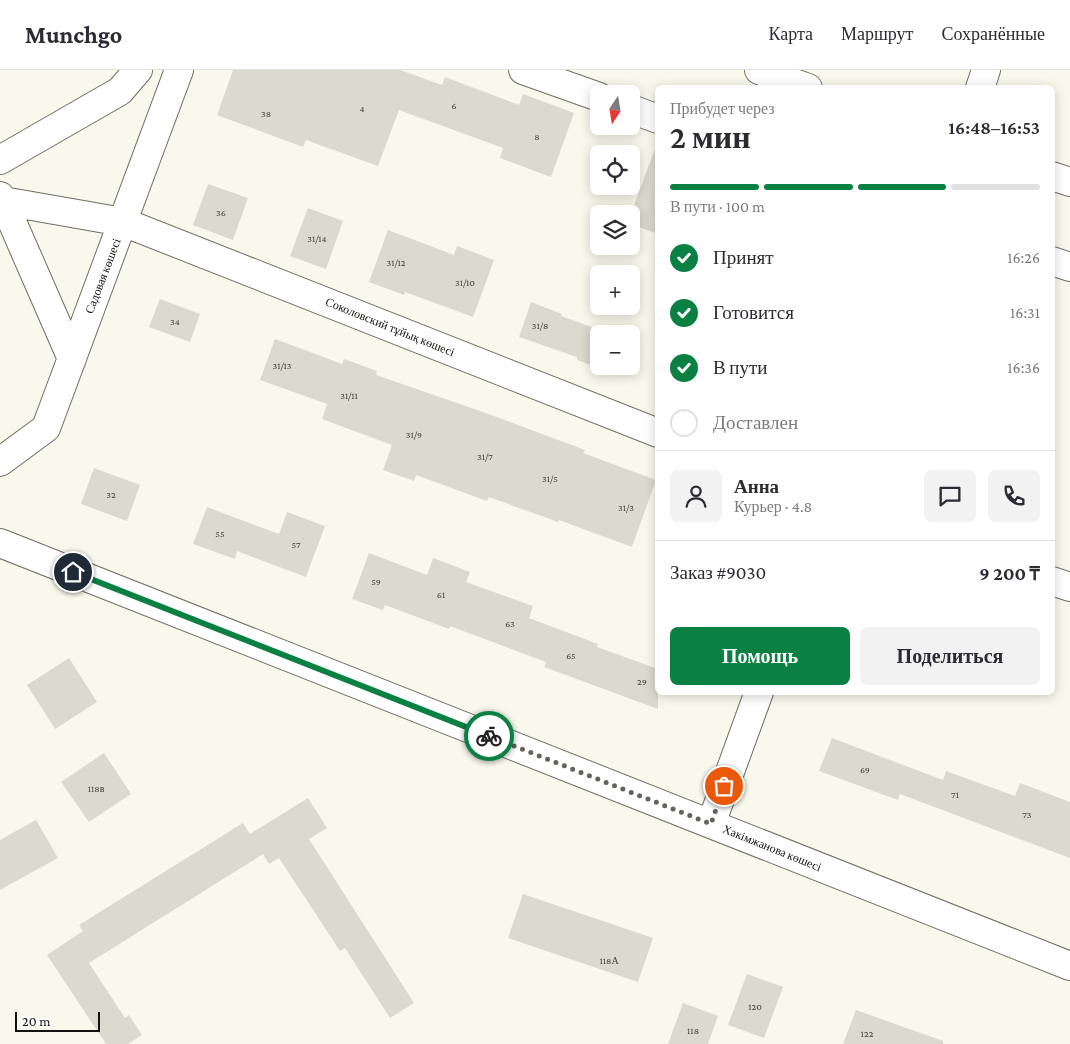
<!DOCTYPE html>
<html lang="ru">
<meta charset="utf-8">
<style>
:root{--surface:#fff;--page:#f2f2f3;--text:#2b2b33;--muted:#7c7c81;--line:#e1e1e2;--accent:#0b8043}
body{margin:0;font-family:"Crimson Pro",serif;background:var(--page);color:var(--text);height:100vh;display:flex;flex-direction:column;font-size:19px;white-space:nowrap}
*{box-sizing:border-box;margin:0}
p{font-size:16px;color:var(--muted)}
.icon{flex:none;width:28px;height:28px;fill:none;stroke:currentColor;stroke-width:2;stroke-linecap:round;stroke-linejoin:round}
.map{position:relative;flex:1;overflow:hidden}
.side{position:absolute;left:655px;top:15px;width:400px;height:610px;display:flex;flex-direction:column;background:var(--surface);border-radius:8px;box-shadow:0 2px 12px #0003}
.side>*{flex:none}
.needle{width:32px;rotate:192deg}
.fabs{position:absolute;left:590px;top:15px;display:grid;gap:10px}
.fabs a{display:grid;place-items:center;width:50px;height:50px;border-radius:8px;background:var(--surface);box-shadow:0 2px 12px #0003;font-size:25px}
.scale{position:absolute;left:15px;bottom:12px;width:85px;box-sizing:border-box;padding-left:5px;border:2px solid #12120e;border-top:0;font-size:14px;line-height:18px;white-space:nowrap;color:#12120e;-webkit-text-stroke:4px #fff;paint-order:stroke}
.pin{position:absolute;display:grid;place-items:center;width:42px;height:42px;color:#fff;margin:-21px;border:2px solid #fff;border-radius:50%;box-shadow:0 1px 5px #0007}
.courier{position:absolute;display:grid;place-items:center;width:50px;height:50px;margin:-25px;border:4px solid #0b8043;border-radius:50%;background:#fff;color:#222;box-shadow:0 1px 6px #0007}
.summary em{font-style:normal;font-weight:600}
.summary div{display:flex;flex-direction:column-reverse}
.summary{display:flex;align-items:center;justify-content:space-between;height:85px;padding:0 15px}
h1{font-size:32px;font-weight:600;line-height:38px}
.bar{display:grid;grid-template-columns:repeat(4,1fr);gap:8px 5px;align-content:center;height:60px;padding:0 15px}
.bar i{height:6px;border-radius:4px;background:var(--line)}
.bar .on{background:var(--accent)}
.bar p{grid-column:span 4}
.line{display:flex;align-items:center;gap:12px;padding:0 15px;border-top:1px solid var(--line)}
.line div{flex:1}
.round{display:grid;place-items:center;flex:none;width:52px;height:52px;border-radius:8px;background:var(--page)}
ol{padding:0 15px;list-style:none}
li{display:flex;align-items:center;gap:15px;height:55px}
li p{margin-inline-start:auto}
li .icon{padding:5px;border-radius:50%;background:var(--accent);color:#fff;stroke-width:4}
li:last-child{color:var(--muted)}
li i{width:28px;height:28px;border:2px solid var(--line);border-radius:50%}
.button{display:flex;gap:10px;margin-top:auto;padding:10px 15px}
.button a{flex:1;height:58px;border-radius:8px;background:var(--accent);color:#fff;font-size:20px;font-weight:600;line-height:58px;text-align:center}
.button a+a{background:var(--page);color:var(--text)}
header{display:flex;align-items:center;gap:30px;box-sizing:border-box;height:70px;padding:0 25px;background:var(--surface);border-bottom:1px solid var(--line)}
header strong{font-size:24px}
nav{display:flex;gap:28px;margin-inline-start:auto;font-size:18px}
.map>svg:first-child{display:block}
.building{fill:#dbdacf}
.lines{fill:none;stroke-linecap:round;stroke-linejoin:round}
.minor-casing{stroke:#6f6e64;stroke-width:30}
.minor{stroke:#fff;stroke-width:28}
.done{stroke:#63625c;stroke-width:5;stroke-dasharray:0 9}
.route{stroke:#0b8043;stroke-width:6}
.labels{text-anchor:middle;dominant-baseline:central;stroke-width:4;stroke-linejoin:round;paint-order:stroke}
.number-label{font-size:10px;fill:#44443e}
.street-label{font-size:12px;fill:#12120e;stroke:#fff}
</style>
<header>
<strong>Munchgo</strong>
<nav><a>Карта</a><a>Маршрут</a><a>Сохранённые</a></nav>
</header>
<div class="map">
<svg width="1070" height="974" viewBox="0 0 1070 974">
<rect width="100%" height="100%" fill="#f9f8ec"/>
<!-- building -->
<path class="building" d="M 233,0 L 400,0 L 442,15 L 445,7 L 519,35 L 523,24 L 574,43 L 551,107 L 500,88 L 503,78 L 399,40 L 378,96 L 306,70 L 303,77 L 217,45 Z
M 655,79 L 658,79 L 658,164 L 631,154 L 631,143 Z
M 208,114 L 248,128 L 233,170 L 193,155 Z
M 308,138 L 343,151 L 326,199 L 290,186 Z
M 388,160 L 454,185 L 457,176 L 494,190 L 473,247 L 405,222 L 404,225 L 369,212 Z
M 160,229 L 200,244 L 190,272 L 149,257 Z
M 531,232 L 562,244 L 561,246 L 612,264 L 599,264 L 599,296 L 609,296 L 607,301 L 577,290 L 577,287 L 519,267 Z
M 275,269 L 342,294 L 344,289 L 377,301 L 376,305 L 483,342 L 585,380 L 583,383 L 656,410 L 632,477 L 559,450 L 558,452 L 489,427 L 487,431 L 416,405 L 414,411 L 383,400 L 392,375 L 322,349 L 327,334 L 260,310 Z
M 94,398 L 140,415 L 127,451 L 81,434 Z
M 207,437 L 279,464 L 287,442 L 325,456 L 306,507 L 237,481 L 235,489 L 193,474 Z
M 369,483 L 427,505 L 433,488 L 470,502 L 466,512 L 533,536 L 529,548 L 598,574 L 597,577 L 658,599 L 658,639 L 544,597 L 546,592 L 450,556 L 449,559 L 385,535 L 383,540 L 352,529 Z
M 69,588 L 97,632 L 55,659 L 27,615 Z
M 832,668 L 943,710 L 946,701 L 1015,726 L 1020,713 L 1070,732 L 1070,788 L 900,724 L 898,730 L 819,701 Z
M 104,683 L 131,724 L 89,752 L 61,712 Z
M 308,728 L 327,758 L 309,769 L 414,933 L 390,948 L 345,878 L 340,881 L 279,788 L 269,794 L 263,784 L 89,893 L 125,948 L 129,945 L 142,965 L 128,974 L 106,974 L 47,885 L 83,861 L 79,855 L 243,753 L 250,764 Z
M 36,750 L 58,788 L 0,820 L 0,770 Z
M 523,824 L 653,868 L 638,912 L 508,868 Z
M 747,904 L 783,917 L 764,968 L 728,955 Z
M 683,933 L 718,946 L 708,974 L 668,974 Z
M 856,940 L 943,971 L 943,974 L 843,974 Z"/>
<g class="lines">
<!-- minor casing -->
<g class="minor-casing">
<path id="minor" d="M 523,0 L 599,27
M 759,0 L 808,18
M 980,18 L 986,0
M 631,39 L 658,49
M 0,90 L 120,21 L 138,0
M 1052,106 L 1070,112
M 0,126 L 3,131 L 123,152 L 658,363
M 0,133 L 3,131 L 72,289
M 1052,191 L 1070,197
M 0,392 L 46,358 L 179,0
M 0,473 L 1070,896
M 1052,511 L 1070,517
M 711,754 L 759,622"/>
</g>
<!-- minor -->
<use href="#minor" class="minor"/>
</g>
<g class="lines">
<!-- done -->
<path class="done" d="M 489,666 L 711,754 L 724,716"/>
<!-- route -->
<path class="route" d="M 73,502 L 489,666"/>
</g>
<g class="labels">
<!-- number labels -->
<g class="number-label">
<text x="454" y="35">6</text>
<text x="362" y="38">4</text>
<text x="266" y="43">38</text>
<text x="537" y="66">8</text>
<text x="221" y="142">36</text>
<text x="317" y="168">31/14</text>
<text x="396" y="192">31/12</text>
<text x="465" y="212">31/10</text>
<text x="175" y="251">34</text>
<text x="540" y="255">31/8</text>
<text x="282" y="295">31/13</text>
<text x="349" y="325">31/11</text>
<text x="414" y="364">31/9</text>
<text x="485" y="386">31/7</text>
<text x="550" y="408">31/5</text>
<text x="111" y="424">32</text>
<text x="626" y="437">31/3</text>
<text x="220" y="463">55</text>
<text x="296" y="474">57</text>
<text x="376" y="511">59</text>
<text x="441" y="524">61</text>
<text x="510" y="553">63</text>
<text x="571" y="585">65</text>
<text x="642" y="611">29</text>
<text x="865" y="699">69</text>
<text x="96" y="718">118в</text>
<text x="955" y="724">71</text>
<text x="1027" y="744">73</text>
<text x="609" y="890">118А</text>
<text x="755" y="936">120</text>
<text x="693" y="960">118</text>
<text x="867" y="963">122</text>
</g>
<!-- street labels -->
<g class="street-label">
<text transform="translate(103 206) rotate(-69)">Садовая көшесі</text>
<text transform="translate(390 257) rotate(22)">Соколовский тұйық көшесі</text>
<text transform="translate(772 778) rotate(22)">Хакімжанова көшесі</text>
</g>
</g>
</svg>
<div class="fabs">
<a><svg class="needle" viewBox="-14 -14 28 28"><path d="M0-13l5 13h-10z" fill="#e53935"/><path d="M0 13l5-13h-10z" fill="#7c7c81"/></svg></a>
<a><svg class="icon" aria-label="locate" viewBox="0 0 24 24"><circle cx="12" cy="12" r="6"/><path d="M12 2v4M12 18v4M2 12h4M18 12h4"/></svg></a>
<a><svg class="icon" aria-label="layers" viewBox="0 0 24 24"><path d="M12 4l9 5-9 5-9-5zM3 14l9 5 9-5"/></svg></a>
<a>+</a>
<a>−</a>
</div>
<div class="scale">20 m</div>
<div class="pin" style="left:724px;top:716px;background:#ea580c"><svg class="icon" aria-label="bag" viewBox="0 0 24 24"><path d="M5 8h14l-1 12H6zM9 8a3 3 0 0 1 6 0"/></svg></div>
<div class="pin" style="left:73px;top:502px;background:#1f2937"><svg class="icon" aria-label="home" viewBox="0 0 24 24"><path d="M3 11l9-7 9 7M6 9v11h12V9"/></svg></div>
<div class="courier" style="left:489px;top:666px"><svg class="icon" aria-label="bike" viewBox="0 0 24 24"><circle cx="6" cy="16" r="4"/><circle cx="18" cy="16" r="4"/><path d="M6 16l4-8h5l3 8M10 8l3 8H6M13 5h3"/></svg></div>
<section class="side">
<div class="summary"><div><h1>2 мин</h1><p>Прибудет через</p></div><em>16:48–16:53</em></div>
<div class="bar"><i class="on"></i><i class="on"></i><i class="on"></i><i></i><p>В пути · 100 m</p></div>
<ol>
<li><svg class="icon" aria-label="check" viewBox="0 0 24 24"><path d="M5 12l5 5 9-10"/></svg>Принят<p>16:26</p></li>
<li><svg class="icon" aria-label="check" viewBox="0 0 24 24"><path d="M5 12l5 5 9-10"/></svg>Готовится<p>16:31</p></li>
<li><svg class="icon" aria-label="check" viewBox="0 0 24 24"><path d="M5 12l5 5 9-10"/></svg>В пути<p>16:36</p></li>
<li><i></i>Доставлен</li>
</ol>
<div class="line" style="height:90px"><a class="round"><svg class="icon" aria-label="person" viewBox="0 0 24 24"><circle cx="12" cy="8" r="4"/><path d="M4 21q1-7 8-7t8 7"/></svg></a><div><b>Анна</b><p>Курьер · 4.8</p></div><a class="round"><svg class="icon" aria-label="chat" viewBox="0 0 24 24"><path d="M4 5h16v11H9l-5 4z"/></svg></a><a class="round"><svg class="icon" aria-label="phone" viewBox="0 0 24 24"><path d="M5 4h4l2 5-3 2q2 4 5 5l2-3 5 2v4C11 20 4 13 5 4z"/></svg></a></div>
<div class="line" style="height:65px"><div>Заказ #9030</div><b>9 200 ₸</b></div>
<div class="button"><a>Помощь</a><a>Поделиться</a></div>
</section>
</div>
